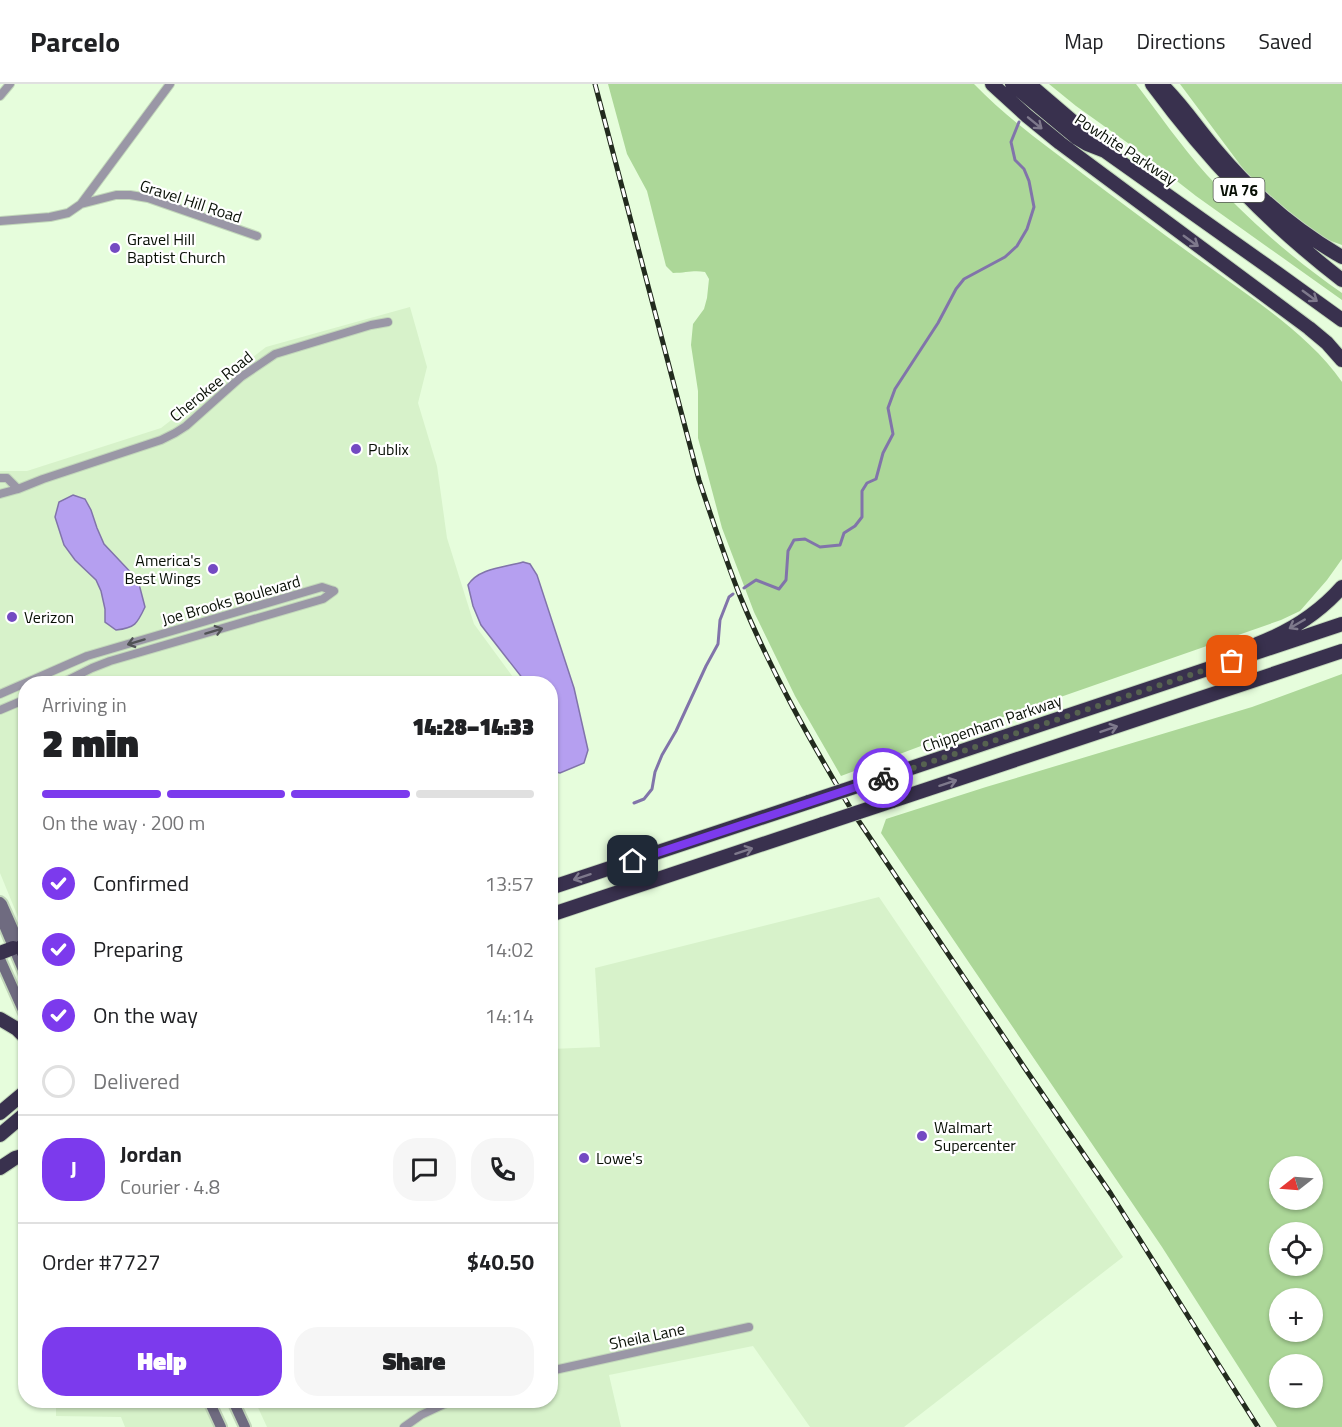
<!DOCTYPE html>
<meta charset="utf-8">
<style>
:root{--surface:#fff;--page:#f6f6f6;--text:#202124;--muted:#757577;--line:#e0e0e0;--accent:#7c3aed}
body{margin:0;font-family:"Titillium Web",sans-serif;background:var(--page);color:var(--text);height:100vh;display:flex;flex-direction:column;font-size:22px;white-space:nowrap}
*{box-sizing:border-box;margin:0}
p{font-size:20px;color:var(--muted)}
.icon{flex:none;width:33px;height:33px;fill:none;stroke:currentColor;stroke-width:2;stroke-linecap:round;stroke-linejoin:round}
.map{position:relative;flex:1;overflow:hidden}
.details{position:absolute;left:18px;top:592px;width:540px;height:732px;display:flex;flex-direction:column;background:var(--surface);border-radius:24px;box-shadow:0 2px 4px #0004}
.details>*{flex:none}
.needle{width:39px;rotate:253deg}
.buttons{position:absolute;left:1269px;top:1072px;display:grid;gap:12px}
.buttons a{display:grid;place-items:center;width:54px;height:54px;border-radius:50%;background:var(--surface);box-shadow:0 2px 4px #0004;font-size:30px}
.pin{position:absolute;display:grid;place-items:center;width:51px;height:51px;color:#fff;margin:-26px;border-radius:12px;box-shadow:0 3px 9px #0006}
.courier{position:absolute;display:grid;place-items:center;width:60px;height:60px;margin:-30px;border:4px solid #7c3aed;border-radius:50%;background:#fff;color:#222;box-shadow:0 2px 8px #0007}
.overview em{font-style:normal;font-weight:800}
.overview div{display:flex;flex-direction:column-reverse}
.overview{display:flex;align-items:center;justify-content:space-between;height:102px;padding:0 24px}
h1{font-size:39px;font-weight:800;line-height:45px}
.bar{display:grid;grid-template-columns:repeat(4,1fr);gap:9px 6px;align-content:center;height:72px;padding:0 24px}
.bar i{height:8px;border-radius:4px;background:var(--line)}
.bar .active{background:var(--accent)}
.bar p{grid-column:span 4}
.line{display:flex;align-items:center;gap:15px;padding:0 24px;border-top:2px solid var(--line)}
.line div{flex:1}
.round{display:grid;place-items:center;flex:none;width:63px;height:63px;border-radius:24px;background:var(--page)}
ol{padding:0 24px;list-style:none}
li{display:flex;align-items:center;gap:18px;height:66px}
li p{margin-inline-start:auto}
li .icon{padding:6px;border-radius:50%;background:var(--accent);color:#fff;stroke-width:4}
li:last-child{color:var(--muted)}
li i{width:33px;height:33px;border:3px solid var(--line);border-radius:50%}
.primary-button{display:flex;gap:12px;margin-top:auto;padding:12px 24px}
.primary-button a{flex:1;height:69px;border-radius:24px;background:var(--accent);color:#fff;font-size:24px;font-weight:800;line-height:69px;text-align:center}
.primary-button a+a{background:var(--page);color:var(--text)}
header{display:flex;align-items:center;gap:36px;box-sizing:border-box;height:84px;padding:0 30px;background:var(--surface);border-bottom:2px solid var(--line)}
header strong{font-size:28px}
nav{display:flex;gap:33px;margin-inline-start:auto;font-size:21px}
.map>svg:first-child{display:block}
.built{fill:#d7f2ca}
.green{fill:#acd798;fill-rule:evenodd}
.water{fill:#b59ff0;stroke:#8174aa;stroke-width:1.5}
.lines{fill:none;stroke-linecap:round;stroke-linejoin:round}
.stream{stroke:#8174aa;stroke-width:3}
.street-casing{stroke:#c2d7ba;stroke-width:10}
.secondary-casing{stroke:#c2d7ba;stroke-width:14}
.highway-casing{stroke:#c2d7ba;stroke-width:16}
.street{stroke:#9a97a6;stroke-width:8}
.secondary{stroke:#6f6b80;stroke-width:10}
.highway{stroke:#39314e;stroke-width:14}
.rail-casing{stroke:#222b1e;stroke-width:5}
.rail{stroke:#fff;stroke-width:3;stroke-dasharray:9;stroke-linecap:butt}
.highway-bridge-casing{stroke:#c2d7ba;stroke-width:16;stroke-linecap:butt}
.highway-bridge{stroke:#39314e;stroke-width:14}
.oneway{stroke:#7e798c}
.oneway2{stroke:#515356}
.done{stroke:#566250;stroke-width:6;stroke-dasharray:0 10.8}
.route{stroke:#7c3aed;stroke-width:8}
.poi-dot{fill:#744ac2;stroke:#fff;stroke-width:2}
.labels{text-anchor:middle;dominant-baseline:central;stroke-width:4.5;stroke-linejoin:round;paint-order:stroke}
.shield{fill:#fff;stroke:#525750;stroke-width:1.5}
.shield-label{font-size:15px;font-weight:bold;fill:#080f05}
.street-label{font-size:16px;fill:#080f05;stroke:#fff}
.poi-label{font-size:16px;fill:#080f05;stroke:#fff;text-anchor:start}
</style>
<header>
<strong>Parcelo</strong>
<nav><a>Map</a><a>Directions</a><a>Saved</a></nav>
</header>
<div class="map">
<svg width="1342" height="1343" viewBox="0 0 1342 1343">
<rect width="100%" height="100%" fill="#e6fddc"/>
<!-- built -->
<path class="built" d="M 410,223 L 427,283 L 418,319 L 437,382 L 447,454 L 474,540 L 518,600 L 26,600 L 25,850 L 0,789 L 0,387 L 27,387 L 161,344 L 266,263 Z
M 879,813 L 1123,1173 L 904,1343 L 810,1343 L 753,1262 L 609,1291 L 621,1343 L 267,1343 L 255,1317 L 550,1317 L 551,965 L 600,963 L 595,884 Z
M 56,1317 L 204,1317 L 216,1343 L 125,1343 L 121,1333 L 56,1332 Z"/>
<!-- green -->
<path class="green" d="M 608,0 L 974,0 C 1007,34 1045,61 1083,90 C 1126,122 1168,154 1212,185 C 1256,217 1311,253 1342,298 L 1342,475 L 1327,496 L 1300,527 L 1281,536 L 929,659 L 841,692 L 795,612 L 754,528 L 722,444 L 698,354 L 698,307 L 691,261 L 693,240 L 704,225 L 707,214 L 709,195 L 705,188 C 693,186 686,189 673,189 L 666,182 L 647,107 L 627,70 Z
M 1049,0 L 1136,0 C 1159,30 1181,62 1207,91 C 1247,135 1293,175 1342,209 L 1342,216 L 1196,112 L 1132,62 L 1076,22 Z
M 1180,0 L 1342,0 L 1342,161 L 1317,152 L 1250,94 Z
M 1342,590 L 1342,1343 L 1277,1343 L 1162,1163 L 881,749 L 886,735 L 986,703 L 1252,623 ZM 1280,1083 L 1312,1083 L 1312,1116 L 1280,1116 ZM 1280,1149 L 1312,1149 L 1312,1182 L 1280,1182 ZM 1280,1215 L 1312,1215 L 1312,1248 L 1280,1248 ZM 1280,1281 L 1312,1281 L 1312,1314 L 1280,1314 Z"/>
<!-- water -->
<path class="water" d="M 73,411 L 85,415 L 91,426 L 97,444 L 104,460 L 138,496 L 145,523 C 137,540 135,544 116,546 L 105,538 L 105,525 L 101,507 L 96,496 L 75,476 L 64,461 L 55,433 L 59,418 Z
M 523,478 L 530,480 L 537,491 L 574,604 L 588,666 L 584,679 L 560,689 L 556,688 L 551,677 L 550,600 L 527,600 L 481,541 L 473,522 L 468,501 C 478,484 506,483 523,478 Z"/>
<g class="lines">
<!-- stream -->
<path class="stream" d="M 744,504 L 756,496 L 779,505 L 786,496 L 788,467 L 794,456 L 805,455 L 820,463 L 840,461 L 844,449 L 855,442 L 862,433 L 862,407 L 867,399 L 876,395 L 883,369 L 893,350 L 888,324 L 895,305 L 938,239 L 956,205 L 964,195 L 1005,173 L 1017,162 L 1027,145 L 1034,123 L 1029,97 L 1024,85 L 1015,76 L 1011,58 L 1019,38
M 634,719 L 644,715 L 652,705 L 655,688 L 662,671 L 676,647 L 706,582 L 718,560 L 720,536 L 729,513 L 733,510"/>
<!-- street casing -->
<g class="street-casing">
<path id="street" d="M 0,12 L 10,0
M 81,120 L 116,111 L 130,111 L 148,114 L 257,152
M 0,137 L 50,133 L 68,129 L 81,120 L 170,0
M 0,394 L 7,394 L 18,405
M 0,410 L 18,405 L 43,395 L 161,356 L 175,349 L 186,342 L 241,293 L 275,270 L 371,241 L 388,238
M 60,600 L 92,584 L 110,577 L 323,515 L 334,507
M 0,610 L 87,572 L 322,503 L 334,507
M 0,626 L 26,615
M 550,1287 L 749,1243
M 404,1343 L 421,1331 L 451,1317"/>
</g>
<!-- secondary casing -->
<g class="secondary-casing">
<path id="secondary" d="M 0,818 L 2,820 L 21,863
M 0,832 L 26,893
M 0,875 L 26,933
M 209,1317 L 221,1343
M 233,1317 L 245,1343"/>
</g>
<!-- highway casing -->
<g class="highway-casing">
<path id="highway" d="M 992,0 L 1027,32 L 1060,59 L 1309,244 L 1327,259 L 1342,276
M 1012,0 L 1077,54 L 1087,60 L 1105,67 L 1277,189 L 1342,236
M 1029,0 L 1077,41 L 1097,60
M 1152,0 C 1208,76 1267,138 1342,196
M 1161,0 C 1182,20 1198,45 1217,67 C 1253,110 1293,145 1342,173
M 1257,560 C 1289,548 1319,529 1342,503
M 878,695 L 1342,540
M 892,717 L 1342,567
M 550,804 L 809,718
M 550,831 L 823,740
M 21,863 L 26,872
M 0,869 L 13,864
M 0,935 L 17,945 L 26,954
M 0,1029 L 26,1007
M 0,1051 L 26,1029
M 0,1084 L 15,1074 L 26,1071"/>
</g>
<!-- street -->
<use href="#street" class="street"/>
<!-- secondary -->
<use href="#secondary" class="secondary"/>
<!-- highway -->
<use href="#highway" class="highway"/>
<!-- rail casing -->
<g class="rail-casing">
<path id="rail" d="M 595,0 L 699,396 C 712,435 725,474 740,512 C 771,588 812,660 854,730 L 1024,983 L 1111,1110 L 1258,1343"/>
</g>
<!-- rail -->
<use href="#rail" class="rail"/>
<!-- highway-bridge casing -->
<g class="highway-bridge-casing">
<path id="highway-bridge" d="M 809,718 L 878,695
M 823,740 L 892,717"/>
</g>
<!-- highway-bridge -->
<use href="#highway-bridge" class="highway-bridge"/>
</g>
<!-- one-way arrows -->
<defs><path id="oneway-shaft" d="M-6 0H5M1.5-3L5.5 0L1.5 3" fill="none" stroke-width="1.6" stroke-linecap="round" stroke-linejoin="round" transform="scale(1.5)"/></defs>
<g class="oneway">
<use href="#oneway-shaft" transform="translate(1035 39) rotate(39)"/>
<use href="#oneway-shaft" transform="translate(1191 157) rotate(36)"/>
<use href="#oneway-shaft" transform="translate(1310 212) rotate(36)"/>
<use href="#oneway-shaft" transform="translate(1297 540) rotate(150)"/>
<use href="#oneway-shaft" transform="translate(1109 645) rotate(-19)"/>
<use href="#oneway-shaft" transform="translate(948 699) rotate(-18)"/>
<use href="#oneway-shaft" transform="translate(744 767) rotate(-18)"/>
<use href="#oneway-shaft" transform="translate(582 793) rotate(162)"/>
</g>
<g class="oneway2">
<use href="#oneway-shaft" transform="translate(214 547) rotate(-17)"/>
<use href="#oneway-shaft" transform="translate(136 558) rotate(163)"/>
</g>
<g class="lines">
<!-- done -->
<path class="done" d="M 883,694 L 1232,577"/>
<!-- route -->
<path class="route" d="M 633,777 L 883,694"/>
</g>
<!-- markers -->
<g class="poi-dot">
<circle cx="115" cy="164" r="6"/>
<circle cx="356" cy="365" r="6"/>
<circle cx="213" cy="485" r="6"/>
<circle cx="12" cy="533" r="6"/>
<circle cx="922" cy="1052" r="6"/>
<circle cx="584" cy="1074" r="6"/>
</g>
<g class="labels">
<!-- shield labels -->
<rect class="shield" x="1213.5" y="94" width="51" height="24" rx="4.5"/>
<g class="shield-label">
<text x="1239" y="106">VA 76</text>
</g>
<!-- street labels -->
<g class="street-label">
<text transform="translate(1126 65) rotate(33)">Powhite Parkway</text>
<text transform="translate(191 117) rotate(18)">Gravel Hill Road</text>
<text transform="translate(211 302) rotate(-39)">Cherokee Road</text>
<text transform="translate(231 516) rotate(-16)">Joe Brooks Boulevard</text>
<text transform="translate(992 639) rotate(-19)">Chippenham Parkway</text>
<text transform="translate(647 1252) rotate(-12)">Sheila Lane</text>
</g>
<!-- poi labels -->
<g class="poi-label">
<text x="127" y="155">Gravel Hill<tspan x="127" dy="18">Baptist Church</tspan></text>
<text x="368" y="365">Publix</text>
<text x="201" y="476" text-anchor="end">America's<tspan x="201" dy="18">Best Wings</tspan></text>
<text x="24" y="533">Verizon</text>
<text x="934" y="1043">Walmart<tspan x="934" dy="18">Supercenter</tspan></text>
<text x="596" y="1074">Lowe's</text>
</g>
</g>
</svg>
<div class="buttons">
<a><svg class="needle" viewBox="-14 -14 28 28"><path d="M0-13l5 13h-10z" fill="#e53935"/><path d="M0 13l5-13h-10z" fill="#757577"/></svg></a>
<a><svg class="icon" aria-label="locate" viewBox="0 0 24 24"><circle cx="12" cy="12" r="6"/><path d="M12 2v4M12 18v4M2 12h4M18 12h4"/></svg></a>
<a>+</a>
<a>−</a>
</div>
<div class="pin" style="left:1232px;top:577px;background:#ea580c"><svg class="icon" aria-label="bag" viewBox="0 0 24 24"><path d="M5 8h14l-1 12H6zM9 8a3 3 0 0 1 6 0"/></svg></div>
<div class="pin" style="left:633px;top:777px;background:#1f2937"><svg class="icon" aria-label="home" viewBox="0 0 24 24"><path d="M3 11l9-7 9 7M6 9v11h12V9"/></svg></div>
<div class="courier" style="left:883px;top:694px"><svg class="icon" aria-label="bike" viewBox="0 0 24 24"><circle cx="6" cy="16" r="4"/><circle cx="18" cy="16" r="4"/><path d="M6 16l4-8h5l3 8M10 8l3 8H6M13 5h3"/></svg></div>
<section class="details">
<div class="overview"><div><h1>2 min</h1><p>Arriving in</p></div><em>14:28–14:33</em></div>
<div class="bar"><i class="active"></i><i class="active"></i><i class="active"></i><i></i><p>On the way · 200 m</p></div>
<ol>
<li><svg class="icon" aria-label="check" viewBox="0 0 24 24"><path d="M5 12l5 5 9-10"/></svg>Confirmed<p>13:57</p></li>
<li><svg class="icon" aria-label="check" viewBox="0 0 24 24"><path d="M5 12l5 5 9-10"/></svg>Preparing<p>14:02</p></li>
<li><svg class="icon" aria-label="check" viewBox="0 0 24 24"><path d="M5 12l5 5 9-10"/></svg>On the way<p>14:14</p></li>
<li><i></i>Delivered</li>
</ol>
<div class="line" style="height:108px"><b class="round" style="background:var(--accent);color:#fff">J</b><div><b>Jordan</b><p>Courier · 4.8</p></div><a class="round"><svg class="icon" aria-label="chat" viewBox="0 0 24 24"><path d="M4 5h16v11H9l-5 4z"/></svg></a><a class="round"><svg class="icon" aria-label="phone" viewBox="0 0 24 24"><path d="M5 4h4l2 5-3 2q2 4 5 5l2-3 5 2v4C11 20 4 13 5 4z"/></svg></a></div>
<div class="line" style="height:78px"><div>Order #7727</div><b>$40.50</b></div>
<div class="primary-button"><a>Help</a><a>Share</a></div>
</section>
</div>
